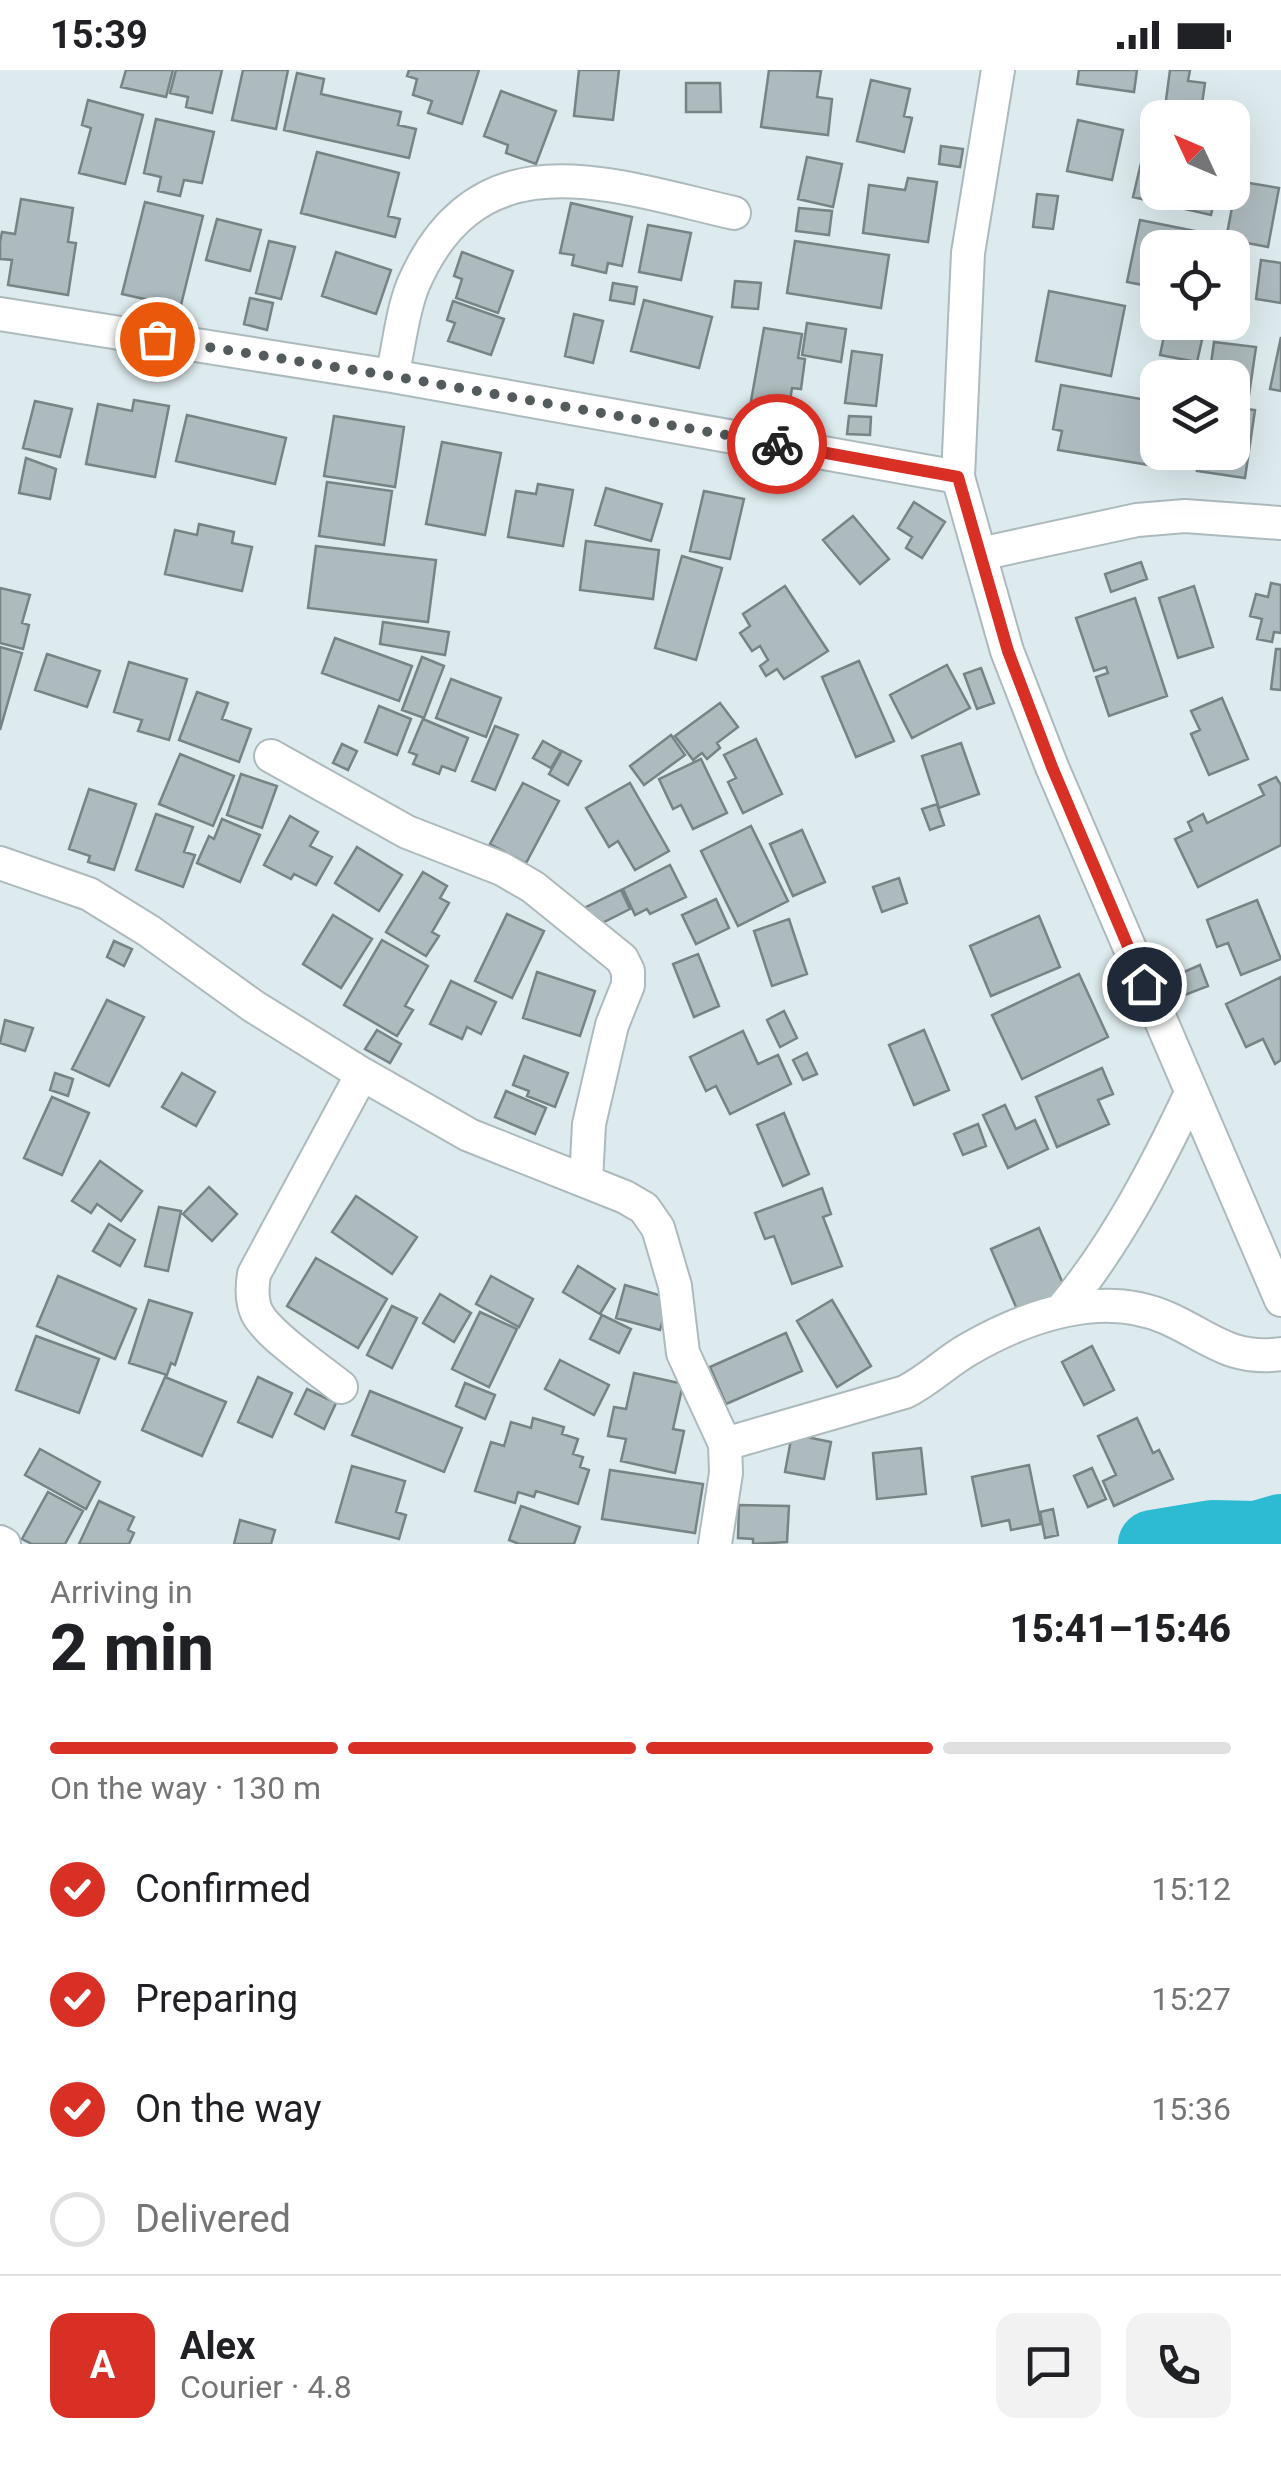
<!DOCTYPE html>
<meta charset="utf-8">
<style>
:root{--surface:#fff;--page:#f2f2f2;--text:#202124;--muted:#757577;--line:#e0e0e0;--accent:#d93025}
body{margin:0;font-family:Roboto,sans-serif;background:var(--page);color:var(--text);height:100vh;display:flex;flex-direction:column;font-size:38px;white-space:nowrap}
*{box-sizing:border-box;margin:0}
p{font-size:32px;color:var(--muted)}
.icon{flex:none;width:55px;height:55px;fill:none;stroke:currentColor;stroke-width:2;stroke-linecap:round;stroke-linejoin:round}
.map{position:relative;height:1474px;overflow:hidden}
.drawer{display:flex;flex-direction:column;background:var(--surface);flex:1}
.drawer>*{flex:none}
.needle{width:65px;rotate:314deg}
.tools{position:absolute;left:1140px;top:30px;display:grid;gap:20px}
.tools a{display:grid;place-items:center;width:110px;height:110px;border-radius:20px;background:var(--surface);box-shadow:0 10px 40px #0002;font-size:50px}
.pin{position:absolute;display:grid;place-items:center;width:85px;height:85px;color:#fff;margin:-42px;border:5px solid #fff;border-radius:50%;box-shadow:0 2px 10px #0007}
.courier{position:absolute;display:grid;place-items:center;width:100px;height:100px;margin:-50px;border:8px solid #d93025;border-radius:50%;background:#fff;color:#222;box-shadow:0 2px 12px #0007}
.headline em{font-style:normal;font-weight:800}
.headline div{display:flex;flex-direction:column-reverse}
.headline{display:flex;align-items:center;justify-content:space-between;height:170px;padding:0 50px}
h1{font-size:65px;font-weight:800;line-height:75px}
.bar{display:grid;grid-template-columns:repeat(4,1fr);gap:15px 10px;align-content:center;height:120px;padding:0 50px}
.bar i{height:12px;border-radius:8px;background:var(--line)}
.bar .active{background:var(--accent)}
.bar p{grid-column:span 4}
.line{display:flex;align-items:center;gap:25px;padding:0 50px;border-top:2px solid var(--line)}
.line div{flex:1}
.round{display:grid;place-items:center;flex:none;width:105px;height:105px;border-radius:20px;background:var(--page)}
ol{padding:0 50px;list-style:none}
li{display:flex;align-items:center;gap:30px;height:110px}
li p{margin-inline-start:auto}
li .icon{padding:10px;border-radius:50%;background:var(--accent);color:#fff;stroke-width:4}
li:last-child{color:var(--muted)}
li i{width:55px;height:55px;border:5px solid var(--line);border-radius:50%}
.status{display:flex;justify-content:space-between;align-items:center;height:70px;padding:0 50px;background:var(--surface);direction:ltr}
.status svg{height:28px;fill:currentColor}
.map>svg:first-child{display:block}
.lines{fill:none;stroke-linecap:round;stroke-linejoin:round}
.river{stroke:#2cbbd2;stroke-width:68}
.building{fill:#aebbbe;stroke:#778385;stroke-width:2.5}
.minor-casing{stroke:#adbabd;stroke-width:36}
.minor{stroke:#fff;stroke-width:32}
.done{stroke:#535b5c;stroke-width:10;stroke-dasharray:0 18}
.route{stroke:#d93025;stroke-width:12}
</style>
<div class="status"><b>15:39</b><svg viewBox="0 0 49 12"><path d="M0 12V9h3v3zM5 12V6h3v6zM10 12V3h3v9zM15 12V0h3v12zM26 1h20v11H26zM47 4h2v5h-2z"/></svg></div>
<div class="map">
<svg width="1281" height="1474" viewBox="0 0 1281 1474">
<rect width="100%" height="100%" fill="#ddebee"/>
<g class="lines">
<!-- river -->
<path class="river" d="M 1152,1474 L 1212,1464 L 1257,1465 L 1281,1458"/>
</g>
<!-- building -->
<path class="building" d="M 126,0 L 173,0 L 166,27 L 121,17 Z
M 176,0 L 222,0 L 212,43 L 186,37 L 188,27 L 170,23 Z
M 243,0 L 288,0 L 276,59 L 232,50 Z
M 409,0 L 479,0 L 462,54 L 428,43 L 432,31 L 413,25 L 417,9 L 407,6 Z
M 579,0 L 619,0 L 613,50 L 574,46 Z
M 769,0 L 821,1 L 817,27 L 832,29 L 828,65 L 761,57 Z
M 1079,0 L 1137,0 L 1134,22 L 1077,14 Z
M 1170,0 L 1190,0 L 1188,11 L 1205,13 L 1200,48 L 1164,45 Z
M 297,3 L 324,9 L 321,24 L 401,42 L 398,55 L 416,59 L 409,88 L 284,60 Z
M 871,10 L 910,19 L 904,46 L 912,48 L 904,82 L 857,71 Z
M 686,13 L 720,13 L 721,42 L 686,42 Z
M 501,21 L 556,41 L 536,94 L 506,83 L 508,75 L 484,66 Z
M 88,30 L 143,45 L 125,114 L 79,103 L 91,58 L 82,55 Z
M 156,49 L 214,62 L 202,113 L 184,110 L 180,126 L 158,121 L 161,107 L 144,103 Z
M 1078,50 L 1123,60 L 1112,110 L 1067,101 Z
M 1158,68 L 1158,122 L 1216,122 L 1211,145 L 1133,127 L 1141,93 L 1151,95 Z
M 941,76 L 963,79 L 960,97 L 939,94 Z
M 317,82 L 399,103 L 388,146 L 400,149 L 395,167 L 301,143 Z
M 807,87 L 842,94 L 833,137 L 798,129 Z
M 908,108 L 937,112 L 928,172 L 863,163 L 869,115 L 905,120 Z
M 1237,111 L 1279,118 L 1268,177 L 1226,169 Z
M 1037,124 L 1058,126 L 1053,159 L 1033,157 Z
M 21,129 L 73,138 L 68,172 L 76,173 L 68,225 L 8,215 L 12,190 L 0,189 L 0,172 L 2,162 L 15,164 Z
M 145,132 L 203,146 L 178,247 L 147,240 L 149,230 L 122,224 Z
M 571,133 L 632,147 L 622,196 L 608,193 L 606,203 L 572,195 L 574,185 L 560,183 Z
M 799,138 L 832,141 L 829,165 L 796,161 Z
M 217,149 L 261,160 L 250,201 L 206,190 Z
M 1140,150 L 1215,165 L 1213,178 L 1158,178 L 1158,218 L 1127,212 Z
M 648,155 L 691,163 L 681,210 L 639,202 Z
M 269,171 L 295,177 L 281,229 L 256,223 Z
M 795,171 L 889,185 L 881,238 L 787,223 Z
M 336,182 L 391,200 L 376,244 L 322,226 Z
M 462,182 L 513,201 L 498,243 L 456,228 L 462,209 L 454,206 Z
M 1261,190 L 1281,193 L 1281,233 L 1256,229 Z
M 735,211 L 761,213 L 758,239 L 732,237 Z
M 613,213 L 637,217 L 634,234 L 610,230 Z
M 1049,221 L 1125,236 L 1111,306 L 1036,291 Z
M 250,228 L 273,233 L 267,260 L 244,254 Z
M 644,230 L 712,247 L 699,298 L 631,281 Z
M 453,231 L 504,249 L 491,285 L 448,271 L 455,253 L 447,250 Z
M 574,244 L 603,251 L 593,293 L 565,286 Z
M 1167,252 L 1206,252 L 1197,292 L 1160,285 Z
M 807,253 L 846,259 L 841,292 L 802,285 Z
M 764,258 L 802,264 L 798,288 L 805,289 L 801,319 L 792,318 L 789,337 L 751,331 Z
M 1281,267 L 1281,321 L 1270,319 Z
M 1214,272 L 1256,277 L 1249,325 L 1232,323 L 1232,308 L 1209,308 Z
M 852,281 L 882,285 L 876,336 L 845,333 Z
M 1061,315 L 1158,332 L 1155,396 L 1058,380 L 1062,361 L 1053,359 Z
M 134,330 L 169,336 L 155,407 L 86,394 L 98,334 L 132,341 Z
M 35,331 L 72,339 L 60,387 L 23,378 Z
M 1232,337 L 1255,340 L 1245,408 L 1197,401 L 1200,382 L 1232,382 Z
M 187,345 L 286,368 L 275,414 L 176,391 Z
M 334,346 L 404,357 L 395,417 L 324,406 Z
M 849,346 L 871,347 L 870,365 L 847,364 Z
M 442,372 L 501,383 L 485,465 L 426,454 Z
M 26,388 L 56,399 L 50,429 L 19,423 Z
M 327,412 L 392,421 L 384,475 L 319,466 Z
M 538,414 L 573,420 L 563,476 L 508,467 L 516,421 L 536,424 Z
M 606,418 L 662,434 L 651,471 L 595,455 Z
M 704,421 L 744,429 L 730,489 L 690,481 Z
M 914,432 L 945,452 L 922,488 L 906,478 L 912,467 L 898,458 Z
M 853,446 L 889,489 L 860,514 L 823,470 Z
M 199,454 L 234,462 L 232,473 L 252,477 L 242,521 L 165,504 L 175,460 L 197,465 Z
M 586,471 L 659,480 L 653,529 L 580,520 Z
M 316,476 L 436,490 L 428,552 L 308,538 Z
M 682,486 L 722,498 L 696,590 L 655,578 Z
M 1141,492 L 1147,509 L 1111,522 L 1105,504 Z
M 1271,513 L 1281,515 L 1281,563 L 1274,562 L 1272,572 L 1257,569 L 1262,549 L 1250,546 L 1256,524 L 1268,527 Z
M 785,516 L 828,581 L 784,609 L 777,599 L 766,606 L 760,596 L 768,590 L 760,576 L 752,581 L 740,563 L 750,556 L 743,544 Z
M 1194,516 L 1213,577 L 1178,588 L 1159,528 Z
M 0,518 L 30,525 L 22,553 L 29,555 L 23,579 L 0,573 Z
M 1135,528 L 1167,626 L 1109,646 L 1096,607 L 1108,603 L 1106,597 L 1094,601 L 1076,548 Z
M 383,552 L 449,562 L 445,585 L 380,574 Z
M 335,568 L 412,596 L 399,631 L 322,603 Z
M 0,577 L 22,583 L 0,660 Z
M 1276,579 L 1281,579 L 1281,620 L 1271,619 Z
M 47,584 L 100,601 L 87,637 L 35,620 Z
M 422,587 L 444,596 L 424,648 L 402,640 Z
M 859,591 L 894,671 L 856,687 L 822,607 Z
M 129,592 L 187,609 L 169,670 L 138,661 L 142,650 L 114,642 Z
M 947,595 L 970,638 L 912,668 L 890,625 Z
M 981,598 L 994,633 L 977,639 L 964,604 Z
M 451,609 L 501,628 L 486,667 L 436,648 Z
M 197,622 L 228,633 L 222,649 L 251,659 L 239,692 L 179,670 Z
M 1222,628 L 1248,689 L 1209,705 L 1191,664 L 1200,660 L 1191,641 Z
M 720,633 L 738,657 L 717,673 L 720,678 L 707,689 L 702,683 L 693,690 L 675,666 Z
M 379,636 L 411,649 L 397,685 L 365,672 Z
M 423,649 L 468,668 L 455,701 L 442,696 L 439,704 L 413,694 L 417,685 L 409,682 Z
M 495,656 L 518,665 L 495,720 L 472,711 Z
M 671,665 L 685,685 L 644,715 L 630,696 Z
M 756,669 L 782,724 L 743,743 L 728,712 L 736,708 L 724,685 Z
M 543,671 L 561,681 L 551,698 L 533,688 Z
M 961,673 L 979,724 L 939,738 L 922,686 Z
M 342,674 L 357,681 L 348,700 L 333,693 Z
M 562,681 L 581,691 L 568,715 L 549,704 Z
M 180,684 L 234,706 L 213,756 L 159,734 Z
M 701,689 L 727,743 L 693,759 L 681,735 L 673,739 L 659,709 Z
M 241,704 L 277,716 L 262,758 L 227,745 Z
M 1276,707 L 1281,715 L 1281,775 L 1198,817 L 1175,769 L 1192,761 L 1188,752 L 1203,744 L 1207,753 L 1264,725 L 1259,715 Z
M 523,713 L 559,731 L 526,793 L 490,774 Z
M 630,713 L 669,781 L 635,800 L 618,771 L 609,777 L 586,738 Z
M 89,719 L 136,734 L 114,800 L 88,792 L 90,786 L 69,779 Z
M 937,734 L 944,755 L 930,760 L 922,739 Z
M 156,744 L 193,757 L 184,782 L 195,785 L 183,817 L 136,800 Z
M 290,746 L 318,762 L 310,776 L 332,787 L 316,815 L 294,804 L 291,809 L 264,795 Z
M 222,749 L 260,765 L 240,812 L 197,793 L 209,766 L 214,769 Z
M 751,756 L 788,831 L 738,856 L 701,781 Z
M 802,760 L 825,812 L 793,826 L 770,774 Z
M 357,777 L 402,805 L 379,841 L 335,813 Z
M 670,795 L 686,827 L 650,844 L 647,839 L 635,845 L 623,819 Z
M 423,802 L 447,816 L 440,828 L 449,833 L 432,862 L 439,866 L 426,886 L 386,862 Z
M 899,808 L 907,833 L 882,842 L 873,817 Z
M 621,820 L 630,839 L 600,854 L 582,839 Z
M 716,829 L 729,858 L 696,874 L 682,845 Z
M 1257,830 L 1281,889 L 1241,905 L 1228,873 L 1217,877 L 1207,850 Z
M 507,844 L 544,861 L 512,928 L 475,911 Z
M 333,845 L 372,869 L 341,918 L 303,894 Z
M 1039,846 L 1060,897 L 991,926 L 970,876 Z
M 789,849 L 807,904 L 772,916 L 754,861 Z
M 382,870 L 428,896 L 405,936 L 413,940 L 397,966 L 344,935 Z
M 114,871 L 132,879 L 124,896 L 107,887 Z
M 698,884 L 719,936 L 694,947 L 673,894 Z
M 1200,895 L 1208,916 L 1185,925 L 1177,905 Z
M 537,902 L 595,921 L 580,966 L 523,948 Z
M 1079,904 L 1108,967 L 1022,1009 L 992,945 Z
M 1281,907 L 1281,990 L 1275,994 L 1263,969 L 1246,977 L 1226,934 Z
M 451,911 L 496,932 L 481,964 L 467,957 L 462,969 L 430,954 Z
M 107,930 L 144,947 L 109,1016 L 72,999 Z
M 107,930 L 144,947 L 109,1016 L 72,999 Z
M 784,941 L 797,968 L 780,977 L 767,950 Z
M 5,950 L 33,958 L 25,981 L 0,973 Z
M 377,960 L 401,974 L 390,993 L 365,979 Z
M 924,960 L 949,1020 L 914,1035 L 889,975 Z
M 743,961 L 758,994 L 778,985 L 791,1014 L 730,1044 L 716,1016 L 706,1021 L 690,987 Z
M 807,983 L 817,1004 L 803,1010 L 793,990 Z
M 524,986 L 568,1003 L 555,1037 L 527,1026 L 529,1021 L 513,1015 Z
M 1102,998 L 1113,1024 L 1098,1030 L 1109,1054 L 1057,1077 L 1036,1027 Z
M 55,1003 L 73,1009 L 68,1026 L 50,1020 Z
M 182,1003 L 215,1022 L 196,1056 L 162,1037 Z
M 506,1021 L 546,1038 L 535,1064 L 495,1047 Z
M 52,1027 L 89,1043 L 62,1105 L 24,1088 Z
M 1005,1035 L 1016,1059 L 1035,1050 L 1048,1079 L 1008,1098 L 983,1045 Z
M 784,1043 L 809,1104 L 783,1116 L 757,1055 Z
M 978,1054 L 986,1076 L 963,1085 L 954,1064 Z
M 100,1091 L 142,1121 L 121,1151 L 97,1134 L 91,1143 L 72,1131 Z
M 209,1117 L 237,1144 L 212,1171 L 183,1144 Z
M 822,1118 L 831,1144 L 823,1147 L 842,1196 L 792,1214 L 774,1166 L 765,1169 L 755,1143 Z
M 356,1126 L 417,1167 L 392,1204 L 332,1162 Z
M 159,1137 L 181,1141 L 168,1201 L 145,1196 Z
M 109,1154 L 135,1170 L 120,1196 L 93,1181 Z
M 1039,1158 L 1067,1223 L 1019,1244 L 991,1179 Z
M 316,1188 L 387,1229 L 358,1278 L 287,1236 Z
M 578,1196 L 615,1219 L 600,1244 L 563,1222 Z
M 58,1206 L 136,1239 L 115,1289 L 37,1256 Z
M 491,1206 L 533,1229 L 519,1257 L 476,1234 Z
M 625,1215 L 669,1228 L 660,1260 L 616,1248 Z
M 440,1224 L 471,1243 L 454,1272 L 423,1253 Z
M 149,1230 L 192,1243 L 175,1295 L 171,1293 L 167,1305 L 129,1293 Z
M 832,1230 L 871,1296 L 837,1317 L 797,1251 Z
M 392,1236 L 417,1248 L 392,1298 L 367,1285 Z
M 480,1242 L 517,1259 L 489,1317 L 452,1299 Z
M 602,1245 L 631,1259 L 619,1283 L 590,1269 Z
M 786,1263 L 802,1301 L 726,1334 L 710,1297 Z
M 36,1266 L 99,1289 L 79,1343 L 16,1320 Z
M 1092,1276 L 1114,1320 L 1084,1335 L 1062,1292 Z
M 560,1290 L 609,1315 L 594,1345 L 545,1319 Z
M 634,1303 L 683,1314 L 673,1359 L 684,1361 L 675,1403 L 621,1391 L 626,1369 L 608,1366 L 614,1337 L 626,1339 Z
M 165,1307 L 226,1332 L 202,1386 L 142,1360 Z
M 258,1307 L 292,1323 L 272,1367 L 238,1352 Z
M 465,1313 L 495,1325 L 485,1349 L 456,1336 Z
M 307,1319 L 336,1333 L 324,1359 L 295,1344 Z
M 370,1321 L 462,1358 L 444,1402 L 352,1365 Z
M 533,1348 L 564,1357 L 562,1364 L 578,1369 L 573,1384 L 583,1387 L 580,1397 L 589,1400 L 578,1434 L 536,1421 L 534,1427 L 518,1422 L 515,1433 L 475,1421 L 491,1372 L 504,1376 L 511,1352 L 531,1358 Z
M 1137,1348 L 1153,1383 L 1159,1380 L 1173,1409 L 1114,1436 L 1103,1411 L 1116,1405 L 1098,1366 Z
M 792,1364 L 831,1372 L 824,1409 L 785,1402 Z
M 921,1378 L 926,1424 L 877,1429 L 873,1383 Z
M 40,1379 L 100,1412 L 86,1439 L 25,1405 Z
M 1029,1395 L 1041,1454 L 1011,1460 L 1009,1450 L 982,1456 L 972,1407 Z
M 352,1396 L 405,1411 L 396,1442 L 406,1445 L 399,1469 L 336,1452 Z
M 1092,1398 L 1106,1429 L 1088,1437 L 1074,1406 Z
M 610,1400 L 703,1414 L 695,1463 L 602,1449 Z
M 48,1422 L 83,1441 L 65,1474 L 32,1474 L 22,1469 Z
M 99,1431 L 134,1447 L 128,1460 L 134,1463 L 129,1474 L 79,1474 Z
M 739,1435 L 789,1436 L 787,1472 L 753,1474 L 753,1469 L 738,1468 Z
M 521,1436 L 580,1457 L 574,1474 L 519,1474 L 509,1470 Z
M 1053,1439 L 1058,1465 L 1045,1468 L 1040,1442 Z
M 240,1450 L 275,1460 L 271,1474 L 234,1474 Z"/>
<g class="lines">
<!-- minor casing -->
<g class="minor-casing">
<path id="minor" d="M 998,0 L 968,183 L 958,407 L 1007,581 L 1052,697 L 1281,1230
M 0,244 L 392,306 L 958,407
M 392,306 C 399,277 402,242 413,215 C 478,64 608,114 734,143
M 980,484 L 1137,450 L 1185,446 L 1281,453
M 271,686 L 407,762 L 502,799 L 533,817 L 622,889 L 628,901 L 628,915 L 612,955 L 589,1054 L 586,1111
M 0,793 L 89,824 L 149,861 L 253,936 L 362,1004 L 469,1065 L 625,1127 L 644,1138 L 658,1158 L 675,1216 L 683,1283 L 725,1374 L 726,1403 L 715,1474
M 1062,1239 C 1115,1176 1156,1097 1191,1023
M 341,1317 C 320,1300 268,1265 257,1243 C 251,1231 252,1217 254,1204 L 362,1004
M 725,1374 L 905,1322 C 929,1310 946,1292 969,1279 C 1026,1246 1103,1219 1167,1248 C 1210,1267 1230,1291 1281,1284
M 0,1472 L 4,1474"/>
</g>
<!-- minor -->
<use href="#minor" class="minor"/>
</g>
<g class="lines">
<!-- done -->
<path class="done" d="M 157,269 L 392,306 L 777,374"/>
<!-- route -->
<path class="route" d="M 777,374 L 958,407 L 1008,581 L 1052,697 L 1144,914"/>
</g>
</svg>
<div class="tools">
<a><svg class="needle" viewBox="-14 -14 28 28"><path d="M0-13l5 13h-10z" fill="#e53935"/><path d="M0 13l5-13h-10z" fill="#757577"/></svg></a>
<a><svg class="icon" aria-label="locate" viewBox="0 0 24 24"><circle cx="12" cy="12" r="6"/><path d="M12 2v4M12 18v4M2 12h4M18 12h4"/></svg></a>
<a><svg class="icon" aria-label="layers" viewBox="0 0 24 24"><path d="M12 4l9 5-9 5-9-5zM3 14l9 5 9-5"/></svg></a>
</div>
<div class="pin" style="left:157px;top:269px;background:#ea580c"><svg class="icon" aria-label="bag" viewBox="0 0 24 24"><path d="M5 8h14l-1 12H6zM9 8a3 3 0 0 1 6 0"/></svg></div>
<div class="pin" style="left:1144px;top:914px;background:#1f2937"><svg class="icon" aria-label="home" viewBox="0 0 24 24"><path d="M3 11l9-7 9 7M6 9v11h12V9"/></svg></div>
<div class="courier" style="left:777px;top:374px"><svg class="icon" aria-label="bike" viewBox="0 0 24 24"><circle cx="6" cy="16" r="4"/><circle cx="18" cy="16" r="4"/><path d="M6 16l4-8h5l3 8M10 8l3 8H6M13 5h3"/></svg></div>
</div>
<section class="drawer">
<div class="headline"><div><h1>2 min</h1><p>Arriving in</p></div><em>15:41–15:46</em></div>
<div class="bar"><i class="active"></i><i class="active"></i><i class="active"></i><i></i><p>On the way · 130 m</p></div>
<ol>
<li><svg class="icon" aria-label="check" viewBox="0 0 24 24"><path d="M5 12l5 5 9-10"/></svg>Confirmed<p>15:12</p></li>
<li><svg class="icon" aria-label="check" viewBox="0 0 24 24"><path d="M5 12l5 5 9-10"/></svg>Preparing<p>15:27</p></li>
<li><svg class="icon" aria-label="check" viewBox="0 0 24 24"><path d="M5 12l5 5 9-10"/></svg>On the way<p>15:36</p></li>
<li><i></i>Delivered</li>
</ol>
<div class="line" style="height:180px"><b class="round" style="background:var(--accent);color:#fff">A</b><div><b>Alex</b><p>Courier · 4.8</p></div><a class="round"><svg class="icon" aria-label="chat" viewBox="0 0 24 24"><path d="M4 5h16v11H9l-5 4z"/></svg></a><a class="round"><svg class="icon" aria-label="phone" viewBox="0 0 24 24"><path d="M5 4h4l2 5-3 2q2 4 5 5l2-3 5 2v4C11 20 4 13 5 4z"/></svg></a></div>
</section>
